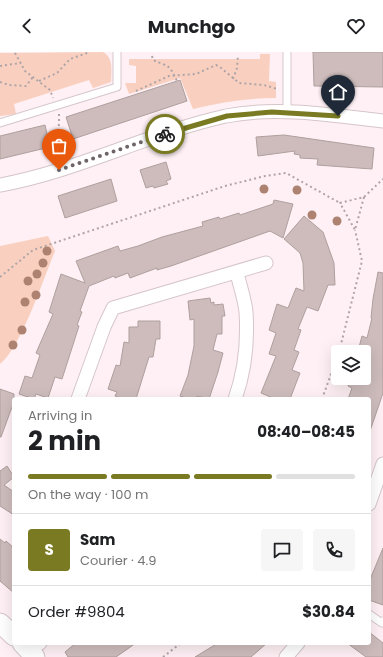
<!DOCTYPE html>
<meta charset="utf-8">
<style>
:root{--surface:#fff;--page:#f6f6f6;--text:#202124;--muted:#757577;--line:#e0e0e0;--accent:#797a22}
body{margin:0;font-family:Poppins,sans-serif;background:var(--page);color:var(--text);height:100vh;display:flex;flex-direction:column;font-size:15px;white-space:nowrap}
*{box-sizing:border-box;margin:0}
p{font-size:13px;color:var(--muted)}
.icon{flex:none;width:22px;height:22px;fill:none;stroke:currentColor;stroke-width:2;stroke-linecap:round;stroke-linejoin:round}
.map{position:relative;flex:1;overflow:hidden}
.side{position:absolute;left:12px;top:345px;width:359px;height:248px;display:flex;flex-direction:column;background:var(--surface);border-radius:4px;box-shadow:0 4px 16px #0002}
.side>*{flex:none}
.fabs{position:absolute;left:331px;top:293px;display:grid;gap:8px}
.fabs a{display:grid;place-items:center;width:40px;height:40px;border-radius:4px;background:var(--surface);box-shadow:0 4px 16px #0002;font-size:20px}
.pin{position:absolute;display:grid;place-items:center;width:34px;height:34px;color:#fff;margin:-41px -17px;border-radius:50% 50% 50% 0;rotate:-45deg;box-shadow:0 0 4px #0007}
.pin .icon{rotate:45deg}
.courier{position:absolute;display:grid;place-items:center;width:40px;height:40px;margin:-20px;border:3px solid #797a22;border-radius:50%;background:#fff;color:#222;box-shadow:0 1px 5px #0007}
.headline em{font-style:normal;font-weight:700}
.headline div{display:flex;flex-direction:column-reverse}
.headline{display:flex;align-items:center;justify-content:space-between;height:68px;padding:0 16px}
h1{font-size:26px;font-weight:700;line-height:30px}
.bar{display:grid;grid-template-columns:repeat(4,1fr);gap:6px 4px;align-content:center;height:48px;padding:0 16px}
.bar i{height:5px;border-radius:3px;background:var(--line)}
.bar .current{background:var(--accent)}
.bar p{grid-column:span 4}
.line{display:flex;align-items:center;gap:10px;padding:0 16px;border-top:1px solid var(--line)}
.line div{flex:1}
.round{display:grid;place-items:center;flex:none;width:42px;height:42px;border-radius:4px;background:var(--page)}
header{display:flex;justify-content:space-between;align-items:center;height:52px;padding:0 16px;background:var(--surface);font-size:18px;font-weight:700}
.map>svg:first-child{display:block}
.green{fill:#f9d0bf}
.building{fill:#cdbcbb;stroke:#af9f9e}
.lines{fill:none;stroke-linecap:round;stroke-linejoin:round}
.lane-casing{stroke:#d6c6ca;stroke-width:9}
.street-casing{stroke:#d6c6ca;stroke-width:15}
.secondary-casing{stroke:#d6c6ca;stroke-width:21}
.path{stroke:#afa4a7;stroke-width:2;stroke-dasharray:2 3;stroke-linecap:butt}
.lane{stroke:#fff;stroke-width:7}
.street{stroke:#fff;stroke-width:13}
.secondary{stroke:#fff;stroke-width:19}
.tree{fill:#ad8271}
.done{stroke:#6e6568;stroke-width:4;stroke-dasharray:0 7.2}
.route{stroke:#797a22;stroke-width:5}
</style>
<header><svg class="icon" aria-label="back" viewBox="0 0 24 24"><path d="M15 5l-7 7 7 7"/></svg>Munchgo<svg class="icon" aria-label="heart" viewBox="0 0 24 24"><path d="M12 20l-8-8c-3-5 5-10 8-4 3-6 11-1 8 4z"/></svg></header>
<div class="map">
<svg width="383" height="605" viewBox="0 0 383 605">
<rect width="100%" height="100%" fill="#fef0f4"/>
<!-- green -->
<path class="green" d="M 103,0 C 114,6 111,19 111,30 L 93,36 L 89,28 L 14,52 L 16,62 L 0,64 L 0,1 Z
M 260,2 L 270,2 L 269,29 L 276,30 L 276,46 C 247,46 221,50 193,57 L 180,26 L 129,42 L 125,31 L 136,31 L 136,14 L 129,13 L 129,7 L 260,7 Z
M 48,184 L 55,199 C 44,225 21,296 0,312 L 0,194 Z"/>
<!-- building -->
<path class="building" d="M 313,0 L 383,0 L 383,35 L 314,34 Z
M 180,28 L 187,49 L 73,87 L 66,65 Z
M 45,73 L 50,95 L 0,107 L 0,84 Z
M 284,83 L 374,96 L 372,117 L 317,113 L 318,107 L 300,106 L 300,103 L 294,102 L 295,99 L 258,104 L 256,85 Z
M 166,110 L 171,127 L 166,129 L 168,132 L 154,136 L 153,134 L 146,136 L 140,118 Z
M 111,127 L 117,149 L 65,166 L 58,144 Z
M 274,148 L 293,152 L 283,186 L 270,179 L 171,214 L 157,218 L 157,216 L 130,226 L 128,221 L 115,226 L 114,224 L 89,234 L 80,259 L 82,260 L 77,273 L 79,274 L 62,327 L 55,325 L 48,346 L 36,342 L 34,347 L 19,342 L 25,324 L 32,326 L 40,303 L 36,301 L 53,262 L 49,260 L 61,222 L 85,231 L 76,209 L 118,194 L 120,199 L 138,194 L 162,185 L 203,174 L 202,170 L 219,165 L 220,167 L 239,161 L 240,163 L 273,152 Z
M 304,164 L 323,180 L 334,211 L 335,233 L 328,233 L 318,259 L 307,255 L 298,277 L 301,278 L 294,298 L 299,300 L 292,318 L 300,321 L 290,347 L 275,347 L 261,341 L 276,304 L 269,302 L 276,281 L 269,278 L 277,252 L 288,256 L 296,236 L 304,239 L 303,211 L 300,201 L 284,187 Z
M 378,220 L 383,221 L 383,341 L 370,379 L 369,347 L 348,347 L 352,336 L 348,334 L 351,326 L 364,326 L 364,300 L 358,299 L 362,284 L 367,286 L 372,266 L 371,266 L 373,247 Z
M 210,246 L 211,251 L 214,250 L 214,253 L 223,252 L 225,264 L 222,264 L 222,282 L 217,282 L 213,298 L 223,301 L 218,320 L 209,347 L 197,344 L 196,347 L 189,347 L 180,344 L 188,323 L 194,294 L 194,267 L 190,268 L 188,249 Z
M 138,269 L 160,269 L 160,287 L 156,287 L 153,305 L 149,305 L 136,347 L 122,347 L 115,344 L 117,340 L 108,337 L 116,313 L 120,314 L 124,290 L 129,291 L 129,275 L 138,275 Z
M 0,337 L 14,342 L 14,356 L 12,355 L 1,385 L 0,385 Z
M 7,414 L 14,425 L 4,433 L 14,440 L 14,463 L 0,454 L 0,419 Z
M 0,487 L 5,491 L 6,489 L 14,496 L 14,541 L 0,529 Z
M 383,496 L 383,553 L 369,548 L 369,530 Z
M 369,580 L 383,591 L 383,605 L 366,605 L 347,591 L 369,591 Z
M 76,591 L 136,591 L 116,605 L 68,605 L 65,600 Z
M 218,591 L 267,591 L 251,605 L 195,605 Z"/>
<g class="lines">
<!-- lane casing -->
<g class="lane-casing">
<path id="lane" d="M 287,60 L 287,0
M 0,71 L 117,35 L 117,0
M 369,562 L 382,571 L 383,569"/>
</g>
<!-- street casing -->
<g class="street-casing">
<path id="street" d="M 0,133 C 78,119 149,81 226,64 C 277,54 332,63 383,69
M 78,347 L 104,275 L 113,256 L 266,211
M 235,347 C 245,319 248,290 246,260 C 245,248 240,234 237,221
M 369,452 L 383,412
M 30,597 L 40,591
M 286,605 L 298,591"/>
</g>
<!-- secondary casing -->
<g class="secondary-casing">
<path id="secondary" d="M 0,571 L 14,584
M 22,591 L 35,605"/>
</g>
<!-- path -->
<path class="path" d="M 15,1 L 25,19 L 50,38 L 53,46
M 152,4 L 153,8 C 169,15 169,12 177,29
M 0,14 L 21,11
M 233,27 L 237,16 L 238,3
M 39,29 L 57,21 L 70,7 L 90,0
M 0,30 L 9,33 L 26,34 L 33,25
M 136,39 L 169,24 L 196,22 L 216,13 L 220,15 L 239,31 L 264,33 L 277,37
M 59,62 L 59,72 L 57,84 L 63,104
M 364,145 L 355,178 L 340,151 L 364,145 L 383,127
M 0,225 L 33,198 L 225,134 L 265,124 L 286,121 L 340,151
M 339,300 L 362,209 L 355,178
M 322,347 L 338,303
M 163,605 L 181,591"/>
<!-- lane -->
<use href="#lane" class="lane"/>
<!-- street -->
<use href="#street" class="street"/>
<!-- secondary -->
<use href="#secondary" class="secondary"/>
</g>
<!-- trees -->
<g class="tree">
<circle cx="264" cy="137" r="4.5"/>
<circle cx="297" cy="138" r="4.5"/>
<circle cx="312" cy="163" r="4.5"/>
<circle cx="337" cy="169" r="4.5"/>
<circle cx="47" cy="199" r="4.5"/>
<circle cx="43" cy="211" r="4.5"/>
<circle cx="37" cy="222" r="4.5"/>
<circle cx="28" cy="229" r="4.5"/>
<circle cx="36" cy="243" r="4.5"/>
<circle cx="25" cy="250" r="4.5"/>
<circle cx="22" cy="278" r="4.5"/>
<circle cx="13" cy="293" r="4.5"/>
</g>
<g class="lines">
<!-- done -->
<path class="done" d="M 59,118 L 165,82"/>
<!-- route -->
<path class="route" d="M 165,82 L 227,64 L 272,60 L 338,64"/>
</g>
</svg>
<div class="fabs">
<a><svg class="icon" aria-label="layers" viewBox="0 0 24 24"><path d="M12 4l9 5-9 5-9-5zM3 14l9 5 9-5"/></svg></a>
</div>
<div class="pin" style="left:59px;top:118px;background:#ea580c"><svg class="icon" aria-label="bag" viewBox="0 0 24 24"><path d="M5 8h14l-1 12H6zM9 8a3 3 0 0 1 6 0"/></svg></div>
<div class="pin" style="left:338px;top:64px;background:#1f2937"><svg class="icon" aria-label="home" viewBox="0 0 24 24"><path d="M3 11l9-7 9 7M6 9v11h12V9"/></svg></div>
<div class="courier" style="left:165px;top:82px"><svg class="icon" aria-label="bike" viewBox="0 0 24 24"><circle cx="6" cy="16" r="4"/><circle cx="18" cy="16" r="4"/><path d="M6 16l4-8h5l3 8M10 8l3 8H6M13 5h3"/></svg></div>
<section class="side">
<div class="headline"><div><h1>2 min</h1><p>Arriving in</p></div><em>08:40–08:45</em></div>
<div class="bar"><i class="current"></i><i class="current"></i><i class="current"></i><i></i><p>On the way · 100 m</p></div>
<div class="line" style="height:72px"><b class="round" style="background:var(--accent);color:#fff">S</b><div><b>Sam</b><p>Courier · 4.9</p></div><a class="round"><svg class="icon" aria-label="chat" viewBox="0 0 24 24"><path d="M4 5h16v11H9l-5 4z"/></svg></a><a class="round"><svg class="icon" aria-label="phone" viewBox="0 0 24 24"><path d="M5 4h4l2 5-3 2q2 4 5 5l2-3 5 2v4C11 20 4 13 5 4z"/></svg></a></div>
<div class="line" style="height:52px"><div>Order #9804</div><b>$30.84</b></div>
</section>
</div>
